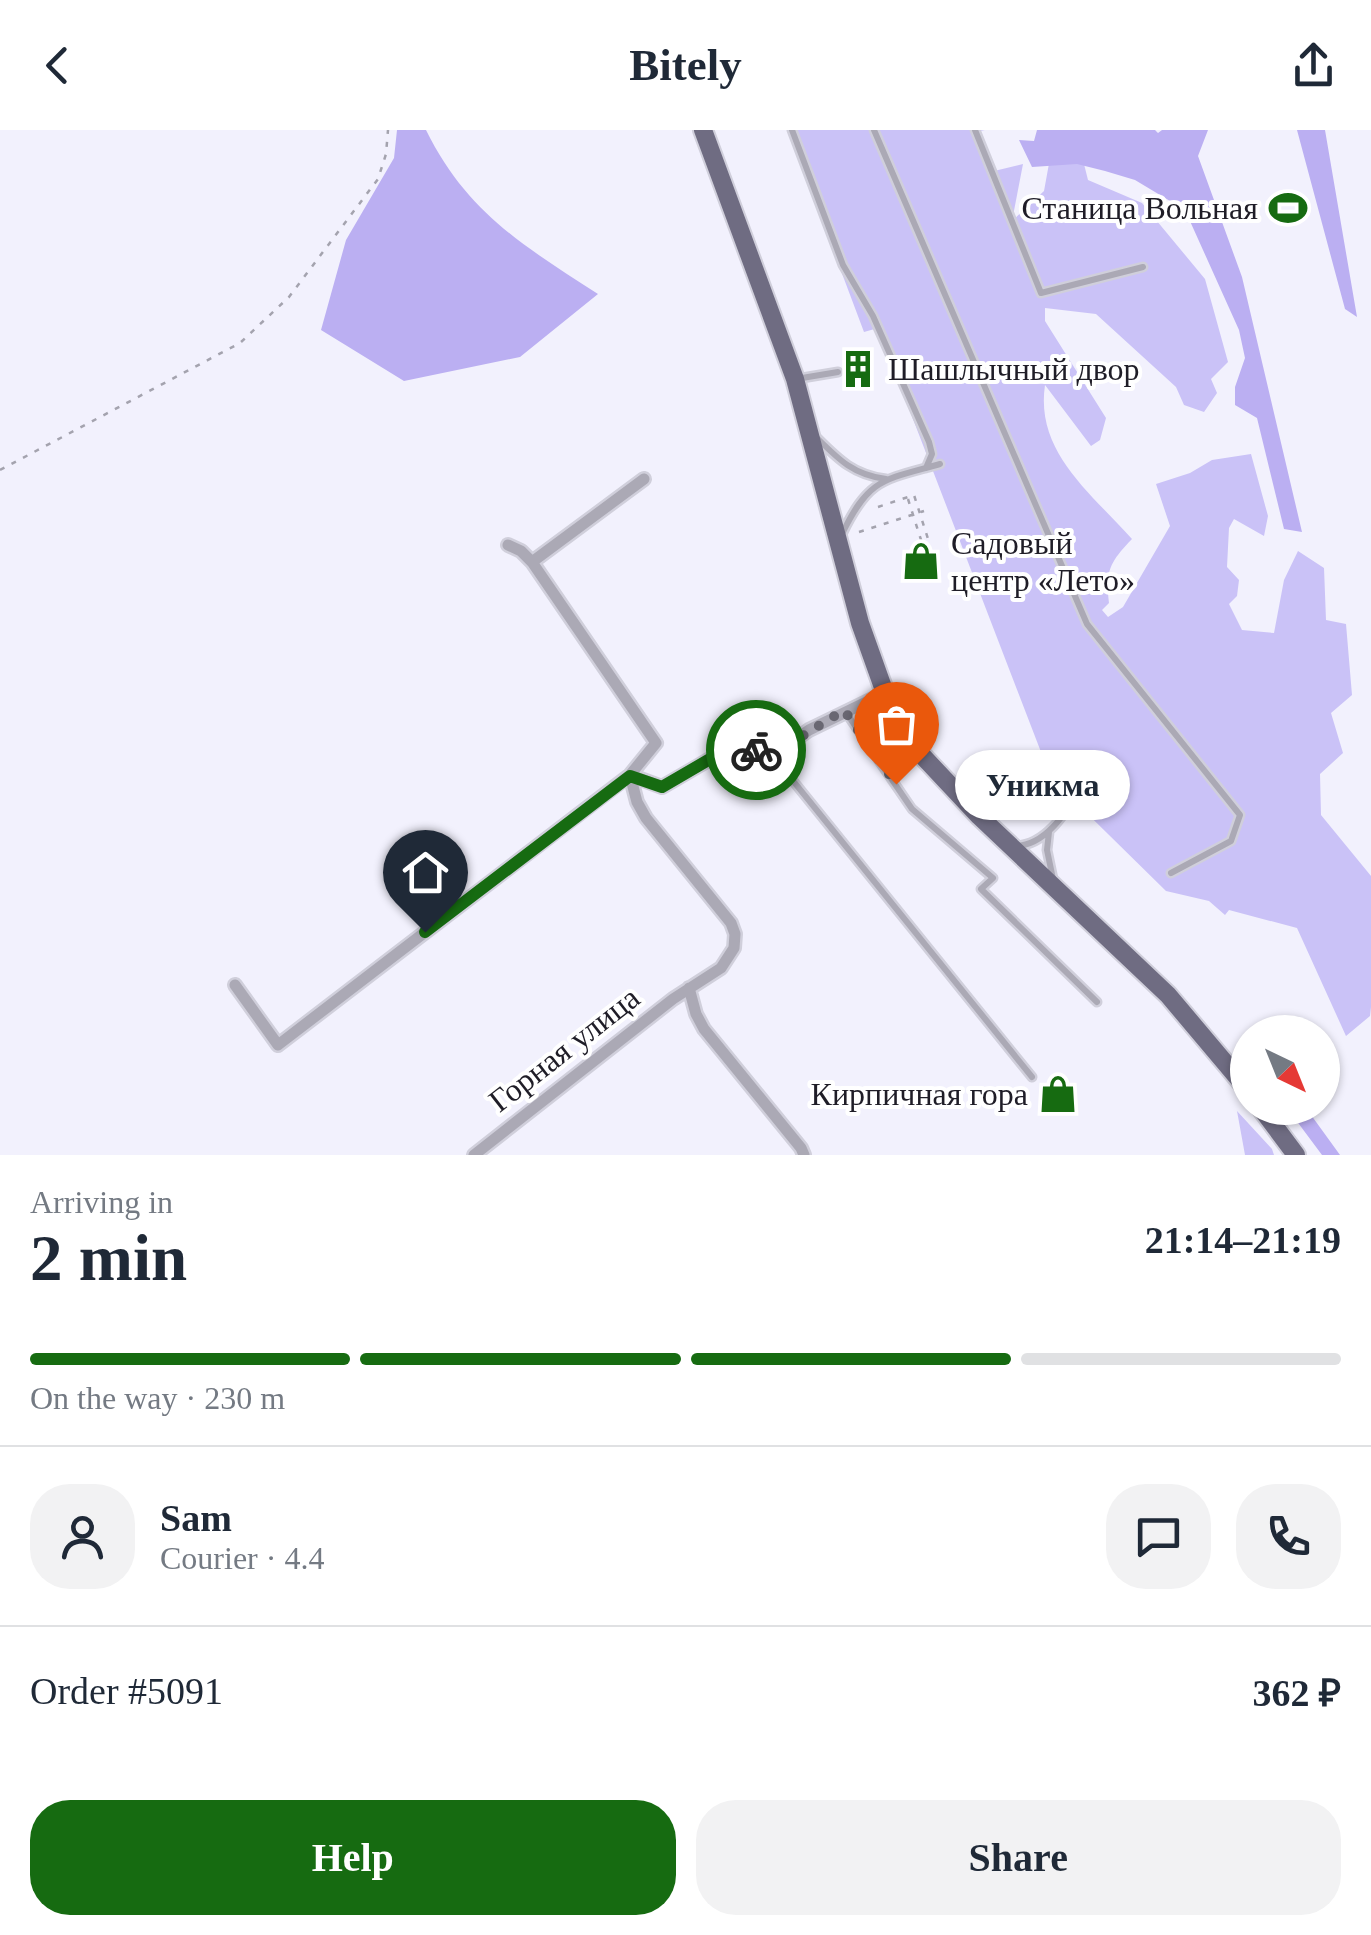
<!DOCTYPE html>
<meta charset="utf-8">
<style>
:root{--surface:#fff;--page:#f2f2f3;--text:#1f2937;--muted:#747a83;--line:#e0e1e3;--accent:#166b11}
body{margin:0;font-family:Georgia,serif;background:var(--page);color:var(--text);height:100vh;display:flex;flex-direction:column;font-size:38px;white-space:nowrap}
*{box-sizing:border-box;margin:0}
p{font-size:32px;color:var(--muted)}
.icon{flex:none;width:55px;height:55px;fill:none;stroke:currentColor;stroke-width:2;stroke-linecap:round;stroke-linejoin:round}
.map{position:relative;height:1025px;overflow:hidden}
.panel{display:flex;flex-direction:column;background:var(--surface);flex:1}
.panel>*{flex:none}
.needle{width:65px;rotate:137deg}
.fabs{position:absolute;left:1230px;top:885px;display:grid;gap:20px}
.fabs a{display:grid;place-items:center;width:110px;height:110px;border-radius:50%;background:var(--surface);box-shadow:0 2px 8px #0004;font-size:50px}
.pin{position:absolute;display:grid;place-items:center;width:85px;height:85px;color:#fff;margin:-102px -42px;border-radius:50% 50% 50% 0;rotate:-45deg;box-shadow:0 0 10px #0007}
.pin .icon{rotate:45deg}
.courier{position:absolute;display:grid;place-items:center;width:100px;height:100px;margin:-50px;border:8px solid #166b11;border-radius:50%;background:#fff;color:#222;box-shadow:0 2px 12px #0007}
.bubble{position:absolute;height:70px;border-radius:35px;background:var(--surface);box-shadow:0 2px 8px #0004;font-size:32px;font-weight:800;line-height:70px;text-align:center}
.summary em{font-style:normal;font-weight:800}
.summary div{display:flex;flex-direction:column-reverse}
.summary{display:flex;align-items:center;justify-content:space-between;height:170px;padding:0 30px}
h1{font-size:65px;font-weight:800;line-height:75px}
.bar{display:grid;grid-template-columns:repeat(4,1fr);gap:15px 10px;align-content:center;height:120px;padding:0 30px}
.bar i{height:12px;border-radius:8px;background:var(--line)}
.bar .active{background:var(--accent)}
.bar p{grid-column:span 4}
.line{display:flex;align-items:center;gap:25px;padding:0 30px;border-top:2px solid var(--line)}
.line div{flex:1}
.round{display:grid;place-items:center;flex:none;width:105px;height:105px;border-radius:40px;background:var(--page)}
.primary-button{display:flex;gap:20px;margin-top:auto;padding:20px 30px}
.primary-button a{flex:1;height:115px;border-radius:40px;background:var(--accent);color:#fff;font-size:40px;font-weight:800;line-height:115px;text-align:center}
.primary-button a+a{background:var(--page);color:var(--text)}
header{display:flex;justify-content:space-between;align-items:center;height:130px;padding:0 30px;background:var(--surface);font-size:45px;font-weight:800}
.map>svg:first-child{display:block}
.green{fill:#cac2f7}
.forest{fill:#bbaff2}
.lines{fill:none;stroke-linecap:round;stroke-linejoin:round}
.service-casing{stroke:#d0cfdb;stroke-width:11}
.minor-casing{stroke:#d0cfdb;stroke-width:16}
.primary-casing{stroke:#d0cfdb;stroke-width:22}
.path{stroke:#a4a3ae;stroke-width:2.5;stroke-dasharray:5 8;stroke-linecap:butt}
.service{stroke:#aba9b5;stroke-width:6}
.minor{stroke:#aba9b5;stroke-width:11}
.primary{stroke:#6f6c82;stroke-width:18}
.done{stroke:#696772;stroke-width:10;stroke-dasharray:0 18}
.route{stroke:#166b11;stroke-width:12}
.labels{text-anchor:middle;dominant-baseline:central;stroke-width:8;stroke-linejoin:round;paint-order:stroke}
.poi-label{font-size:32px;fill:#1f1d27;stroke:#fff;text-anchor:end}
.street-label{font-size:32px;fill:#1f1d27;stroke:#fff}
</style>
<header><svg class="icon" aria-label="back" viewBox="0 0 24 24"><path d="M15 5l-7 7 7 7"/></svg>Bitely<svg class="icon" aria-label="share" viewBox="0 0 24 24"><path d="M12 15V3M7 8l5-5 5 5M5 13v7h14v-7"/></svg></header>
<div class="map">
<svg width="1371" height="1025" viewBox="0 0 1371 1025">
<rect width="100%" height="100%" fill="#f2f1fd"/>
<!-- green -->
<path class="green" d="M 788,0 L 985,0 L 974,2 L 990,42 L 1023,34 L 1012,91 L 1044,61 L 1054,6 L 1078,10 L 1088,50 L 1142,73 L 1205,149 L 1228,232 L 1211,249 L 1217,263 L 1204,282 L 1184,275 L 1176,257 L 1096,184 L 1045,178 L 1045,191 L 1106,288 L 1100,310 L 1091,316 L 1045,255 C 1035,322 1091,363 1132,409 C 1110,432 1105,441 1109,473 L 1102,480 L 1108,487 L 1123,477 L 1170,396 L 1156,354 L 1190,343 L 1212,330 L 1251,324 L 1268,386 L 1264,406 L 1234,389 L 1229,398 L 1227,437 L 1239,450 L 1237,466 L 1229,474 L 1242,500 L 1274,503 L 1284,450 L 1298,421 L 1324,438 L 1326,490 L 1346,494 L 1352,565 L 1331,583 L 1343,623 L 1320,644 L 1321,685 L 1371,746 L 1371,877 L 1370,886 L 1346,906 L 1297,798 L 1229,780 L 1225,785 L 1209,771 L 1166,761 L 1051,648 L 878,198 L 864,202 Z
M 1237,981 L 1272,1019 L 1274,1025 L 1245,1025 Z"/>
<!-- forest -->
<path class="forest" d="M 397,0 L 426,0 C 467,83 524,116 598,164 L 520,227 L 404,251 L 321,200 L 346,110 L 394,28 Z
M 1037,0 L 1155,0 L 1158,3 L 1162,0 L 1208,0 L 1198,26 L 1242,147 L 1302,402 L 1284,399 L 1257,288 L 1235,275 L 1235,257 L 1245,228 L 1239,200 L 1185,80 L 1135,50 L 1105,41 L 1077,34 L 1032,37 L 1019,10 L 1034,11 Z
M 1297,0 L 1325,0 L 1357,187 L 1345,179 Z
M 1287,978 L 1306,978 L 1340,1025 L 1322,1025 Z"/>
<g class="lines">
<!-- service casing -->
<g class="service-casing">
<path id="service" d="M 792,0 L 843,135 L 873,186 L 929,312 L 932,324 L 926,338
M 874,0 L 1087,494 L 1240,685 L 1231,711 L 1171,743
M 975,0 L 1041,163 L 1143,137
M 796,249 L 838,242
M 817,308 C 839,330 854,345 886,349
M 842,404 C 869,348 883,350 940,334
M 845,581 L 912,679 L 993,748 L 981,759 L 1097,872
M 773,626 L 1032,947
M 1049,702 L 1047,720 L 1053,749
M 1016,716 C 1050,715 1071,673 1088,648"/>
</g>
<!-- minor casing -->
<g class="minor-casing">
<path id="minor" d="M 532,432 L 644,349
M 630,645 L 662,657 L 734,615 L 773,625 L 809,600 L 885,563
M 235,855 L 278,915 L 630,645 L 656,613 L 532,432 L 521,421 L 508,415
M 689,858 L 696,884 L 704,899 L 801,1018 L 804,1025
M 474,1025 L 673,869 L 721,838 L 734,818 L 735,804 L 731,793 L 646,688 L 637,672 L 630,645"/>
</g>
<!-- primary casing -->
<g class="primary-casing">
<path id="primary" d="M 703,0 L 795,249 L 860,493 L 885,563 L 899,592 L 916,619 L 979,686 L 1168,865 L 1248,960
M 1261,978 L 1296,1025"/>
</g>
<!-- path -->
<path class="path" d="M 0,340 L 240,213 L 289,167 L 378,49 L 386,24 L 388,0
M 908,369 L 922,413
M 878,377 L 914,365 L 929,412 L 923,415
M 859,402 L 924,381"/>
<!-- service -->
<use href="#service" class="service"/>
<!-- minor -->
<use href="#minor" class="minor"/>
<!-- primary -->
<use href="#primary" class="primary"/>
</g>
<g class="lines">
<!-- done -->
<path class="done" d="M 756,620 L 772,625 L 844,580 L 896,654"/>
<!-- route -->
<path class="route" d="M 425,802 L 630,646 L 662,657 L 734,615 L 756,620"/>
</g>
<!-- icons -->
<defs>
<g id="stadium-bare" transform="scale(3)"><path d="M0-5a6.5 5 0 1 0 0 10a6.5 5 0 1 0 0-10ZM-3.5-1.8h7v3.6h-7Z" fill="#166b11" stroke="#fff" stroke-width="2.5" paint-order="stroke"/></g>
<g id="building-bare" transform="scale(3)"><path d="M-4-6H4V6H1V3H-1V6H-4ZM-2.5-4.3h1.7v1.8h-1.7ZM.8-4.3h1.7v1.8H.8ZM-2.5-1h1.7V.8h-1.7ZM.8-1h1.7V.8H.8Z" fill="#166b11" stroke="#fff" stroke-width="2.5" paint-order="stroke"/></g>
<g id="shop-bare" transform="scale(3)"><path d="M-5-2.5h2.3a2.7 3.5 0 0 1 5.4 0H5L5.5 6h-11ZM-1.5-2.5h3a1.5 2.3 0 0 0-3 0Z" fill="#166b11" stroke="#fff" stroke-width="2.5" paint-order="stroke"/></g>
</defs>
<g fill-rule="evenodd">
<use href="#stadium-bare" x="1288" y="78"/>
<use href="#building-bare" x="858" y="239"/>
<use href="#shop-bare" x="921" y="431"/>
<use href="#shop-bare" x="1058" y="964"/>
</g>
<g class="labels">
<!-- poi labels -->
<g class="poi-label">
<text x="1258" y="78">Станица Вольная</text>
<text x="888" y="239" text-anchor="start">Шашлычный двор</text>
<text x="951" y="413" text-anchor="start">Садовый<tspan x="951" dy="37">центр «Лето»</tspan></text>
<text x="1028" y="964">Кирпичная гора</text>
</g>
<!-- street labels -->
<g class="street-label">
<text transform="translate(564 919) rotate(-38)">Горная улица</text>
</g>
</g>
</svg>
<div class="fabs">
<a><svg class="needle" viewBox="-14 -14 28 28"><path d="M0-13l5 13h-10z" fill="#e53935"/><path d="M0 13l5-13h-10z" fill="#747a83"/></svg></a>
</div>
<div class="pin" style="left:896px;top:654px;background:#ea580c"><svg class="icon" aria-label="bag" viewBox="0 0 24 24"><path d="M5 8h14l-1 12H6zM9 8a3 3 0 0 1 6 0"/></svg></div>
<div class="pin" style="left:425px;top:802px;background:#1f2937"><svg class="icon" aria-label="home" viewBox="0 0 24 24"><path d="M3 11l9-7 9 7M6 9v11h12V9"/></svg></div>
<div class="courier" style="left:756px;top:620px"><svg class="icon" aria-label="bike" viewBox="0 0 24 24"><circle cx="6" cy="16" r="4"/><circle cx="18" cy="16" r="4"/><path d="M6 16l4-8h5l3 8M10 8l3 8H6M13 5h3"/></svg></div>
<div class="bubble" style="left:955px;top:620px;width:175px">Уникма</div>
</div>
<section class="panel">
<div class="summary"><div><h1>2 min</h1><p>Arriving in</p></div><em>21:14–21:19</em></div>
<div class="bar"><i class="active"></i><i class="active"></i><i class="active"></i><i></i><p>On the way · 230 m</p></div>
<div class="line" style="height:180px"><a class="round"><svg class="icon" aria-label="person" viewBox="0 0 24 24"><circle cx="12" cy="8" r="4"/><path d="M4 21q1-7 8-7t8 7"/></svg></a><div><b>Sam</b><p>Courier · 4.4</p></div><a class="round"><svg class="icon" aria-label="chat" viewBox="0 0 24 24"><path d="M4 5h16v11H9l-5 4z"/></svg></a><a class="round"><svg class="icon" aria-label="phone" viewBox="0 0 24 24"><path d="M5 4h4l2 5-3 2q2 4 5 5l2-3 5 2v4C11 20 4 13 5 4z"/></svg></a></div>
<div class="line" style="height:130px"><div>Order #5091</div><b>362 ₽</b></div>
<div class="primary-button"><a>Help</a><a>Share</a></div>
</section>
